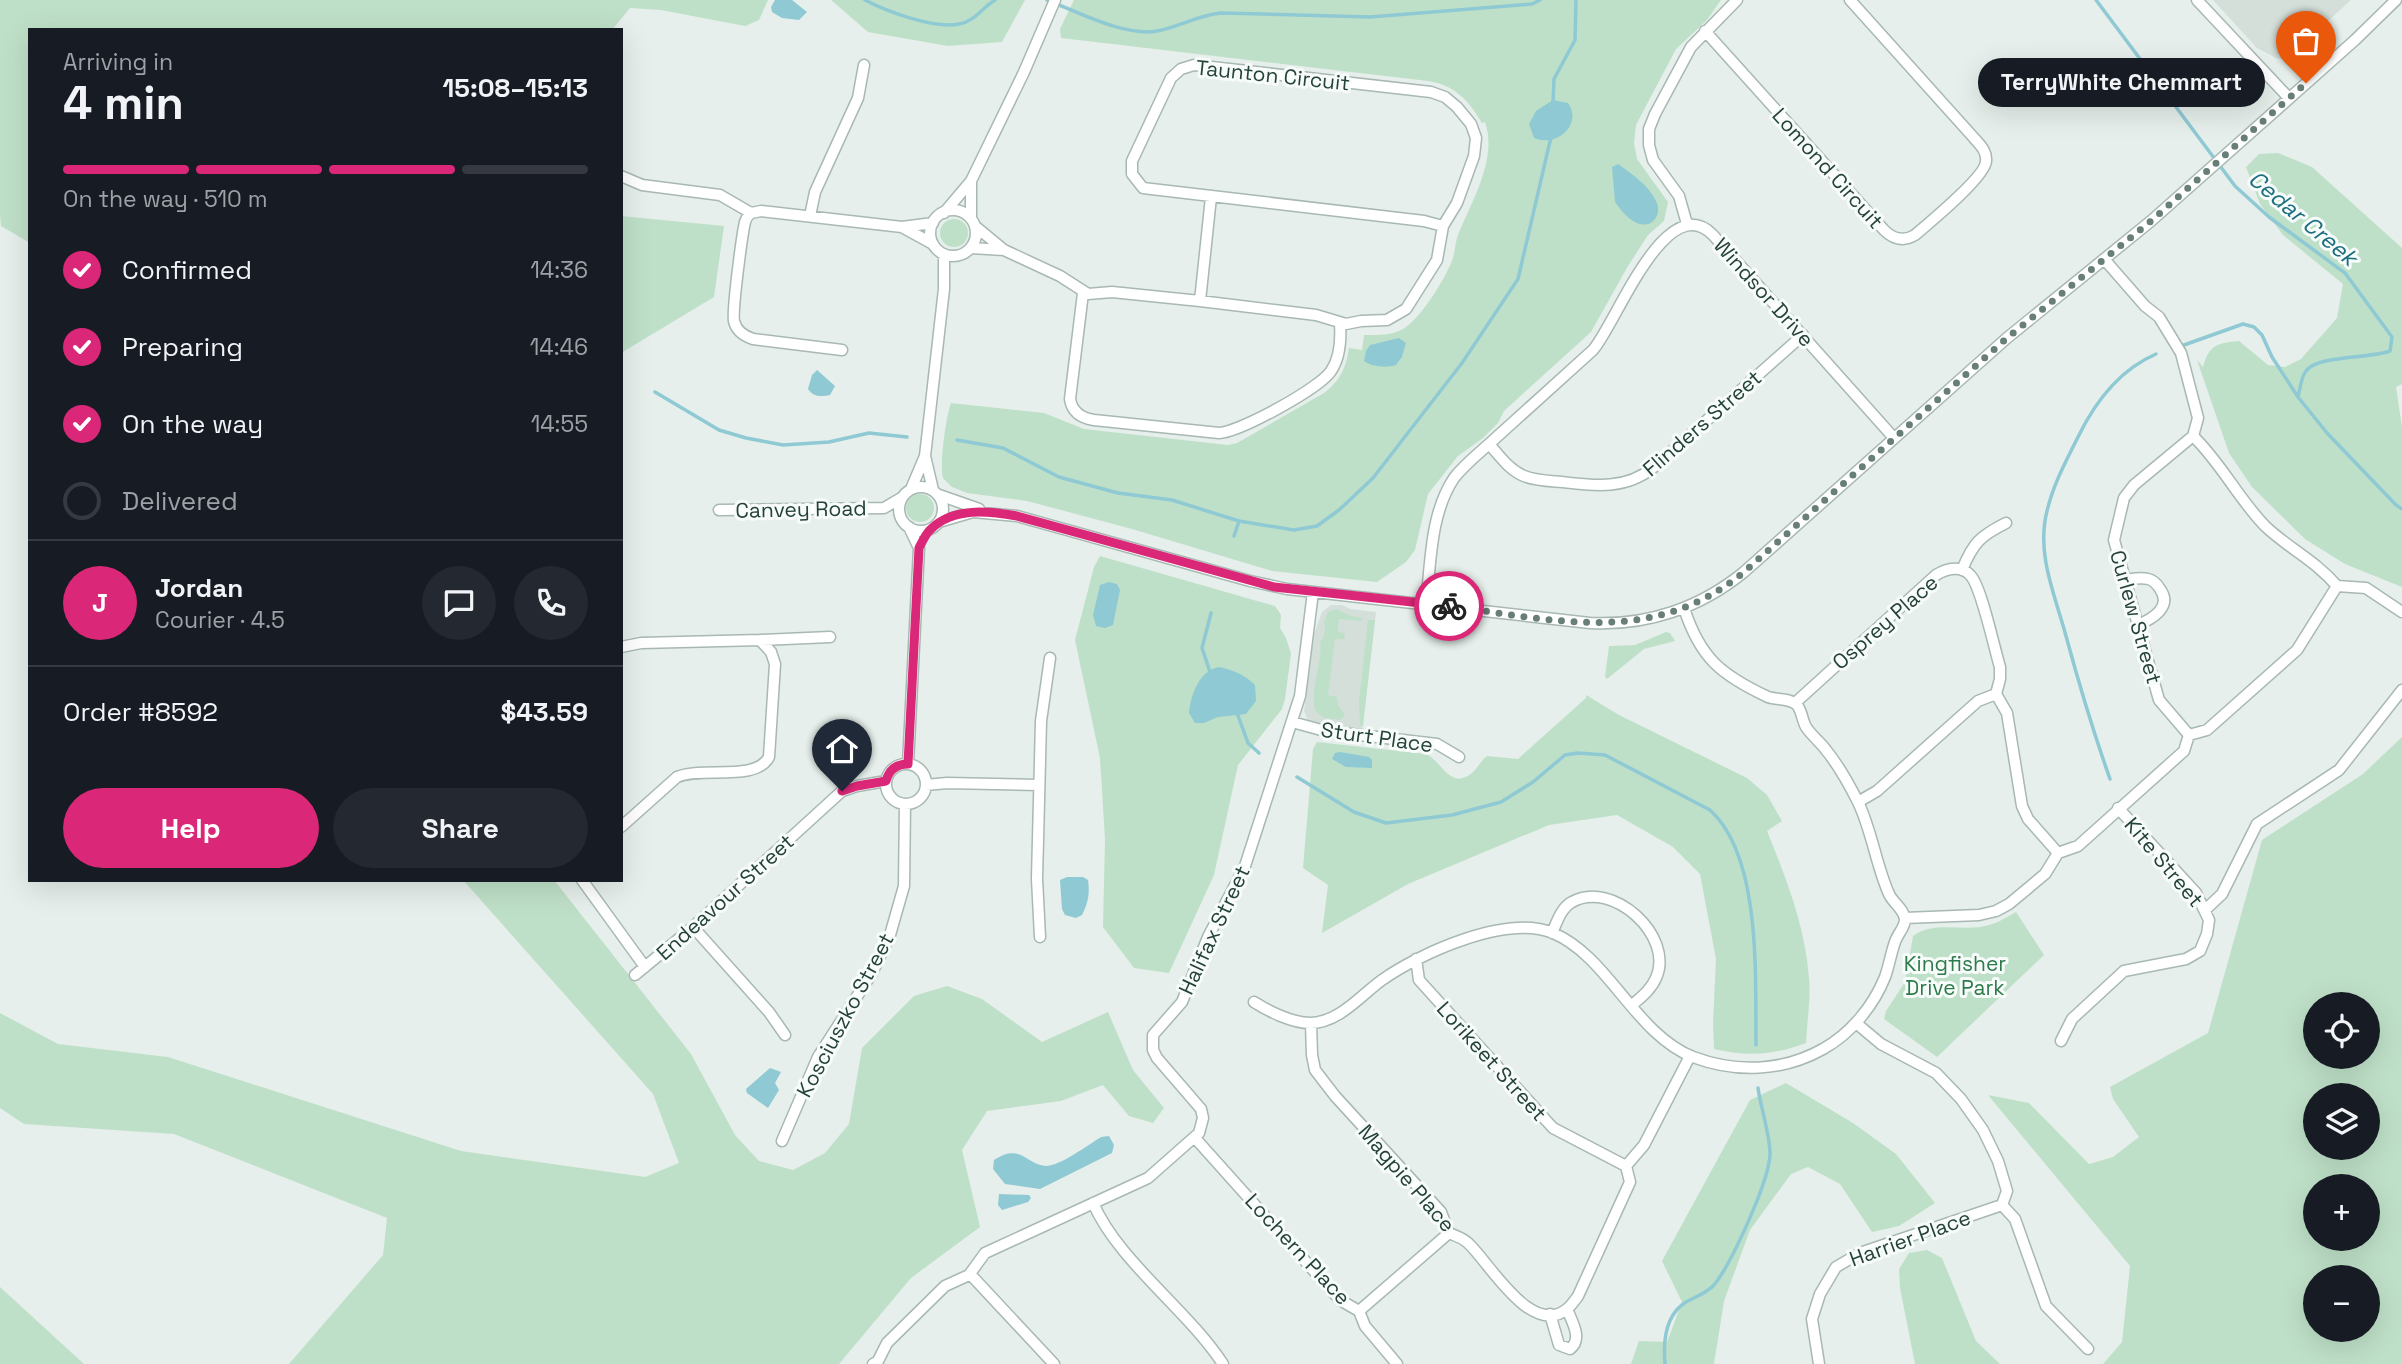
<!DOCTYPE html>
<meta charset="utf-8">
<style>
:root{--surface:#171b24;--page:#242831;--text:#f1f3f6;--muted:#9ea1a6;--line:#363941;--accent:#db2777}
body{margin:0;font-family:"Space Grotesk",sans-serif;background:var(--page);color:var(--text);height:100vh;display:flex;flex-direction:column;font-size:26px;white-space:nowrap}
*{box-sizing:border-box;margin:0}
p{font-size:23px;color:var(--muted)}
.icon{flex:none;width:38px;height:38px;fill:none;stroke:currentColor;stroke-width:2;stroke-linecap:round;stroke-linejoin:round}
.map{position:relative;flex:1;overflow:hidden}
.sheet{position:absolute;left:28px;top:28px;width:595px;height:854px;display:flex;flex-direction:column;background:var(--surface);border-radius:0px;box-shadow:0 7px 28px #0002}
.sheet>*{flex:none}
.fabs{position:absolute;left:2303px;top:992px;display:grid;gap:14px}
.fabs a{display:grid;place-items:center;width:77px;height:77px;border-radius:50%;background:var(--surface);box-shadow:0 7px 28px #0002;font-size:35px}
.pin{position:absolute;display:grid;place-items:center;width:60px;height:60px;color:#fff;margin:-72px -30px;border-radius:50% 50% 50% 0;rotate:-45deg;box-shadow:0 0 7px #0007}
.pin .icon{rotate:45deg}
.courier{position:absolute;display:grid;place-items:center;width:70px;height:70px;margin:-35px;border:5px solid #db2777;border-radius:50%;background:#fff;color:#222;box-shadow:0 2px 9px #0007}
.bubble{position:absolute;height:49px;border-radius:24px;background:var(--surface);box-shadow:0 7px 28px #0002;font-size:23px;font-weight:600;line-height:49px;text-align:center}
.head em{font-style:normal;font-weight:600}
.head div{display:flex;flex-direction:column-reverse}
.head{display:flex;align-items:center;justify-content:space-between;height:119px;padding:0 35px}
h1{font-size:46px;font-weight:600;line-height:52px}
.bar{display:grid;grid-template-columns:repeat(4,1fr);gap:10px 7px;align-content:center;height:84px;padding:0 35px}
.bar i{height:9px;border-radius:5px;background:var(--line)}
.bar .selected{background:var(--accent)}
.bar p{grid-column:span 4}
.line{display:flex;align-items:center;gap:18px;padding:0 35px;border-top:2px solid var(--line)}
.line div{flex:1}
.round{display:grid;place-items:center;flex:none;width:74px;height:74px;border-radius:37px;background:var(--page)}
ol{padding:0 35px;list-style:none}
li{display:flex;align-items:center;gap:21px;height:77px}
li p{margin-inline-start:auto}
li .icon{padding:7px;border-radius:50%;background:var(--accent);color:#fff;stroke-width:4}
li:last-child{color:var(--muted)}
li i{width:38px;height:38px;border:4px solid var(--line);border-radius:50%}
.action{display:flex;gap:14px;margin-top:auto;padding:14px 35px}
.action a{flex:1;height:80px;border-radius:42px;background:var(--accent);color:#fff;font-size:28px;font-weight:600;line-height:80px;text-align:center}
.action a+a{background:var(--page);color:var(--text)}
.map>svg:first-child{display:block}
.built{fill:#d4dfda}
.green{fill:#bfe0c8;fill-rule:evenodd}
.water{fill:#8ec9d4}
.lines{fill:none;stroke-linecap:round;stroke-linejoin:round}
.stream{stroke:#8ec9d4;stroke-width:3.5}
.minor-casing{stroke:#a8b8b2;stroke-width:13}
.minor{stroke:#fff;stroke-width:10}
.done{stroke:#687f78;stroke-width:7;stroke-dasharray:0 12.6}
.route{stroke:#db2777;stroke-width:9}
.labels{text-anchor:middle;dominant-baseline:central;stroke-width:6;stroke-linejoin:round;paint-order:stroke}
.street-label{font-size:21px;fill:#24423a;stroke:#f7fbf9}
.park-label{font-size:21px;fill:#2d7a4b;stroke:#f7fbf9}
.water-label{font-size:23px;font-style:italic;fill:#1c6f80;stroke:#f7fbf9}
</style>
<div class="map">
<svg width="2402" height="1364" viewBox="0 0 2402 1364">
<rect width="100%" height="100%" fill="#e6efeb"/>
<!-- built -->
<path class="built" d="M 2213,0 L 2351,0 L 2286,59 L 2276,58 L 2257,48 Z
M 1331,605 L 1342,605 L 1350,609 L 1376,612 L 1362,731 L 1326,726 L 1309,722 L 1304,711 L 1314,634 L 1322,612 Z"/>
<!-- green -->
<path class="green" d="M 0,0 L 768,0 L 759,20 L 745,26 L 661,10 L 630,8 L 612,30 L 30,30 L 30,243 L 1,226 L 0,216 Z
M 831,0 L 1025,0 L 1002,42 L 948,46 L 868,32 Z
M 1074,0 L 1721,0 L 1707,20 L 1676,49 L 1636,125 L 1634,143 L 1637,159 L 1668,202 L 1664,221 L 1648,235 L 1628,266 L 1591,332 L 1504,411 L 1498,423 L 1483,438 L 1458,456 L 1428,494 L 1415,550 L 1406,562 L 1377,582 L 1272,571 L 1132,529 L 1027,501 L 967,493 L 952,487 L 943,478 C 939,466 946,416 951,403 L 1044,413 L 1084,429 L 1228,445 L 1237,443 L 1324,393 C 1340,381 1346,368 1349,348 L 1362,350 L 1364,335 C 1378,335 1394,336 1406,327 C 1423,315 1444,280 1452,261 C 1455,253 1455,243 1458,235 C 1471,202 1498,159 1485,122 L 1482,123 C 1469,101 1455,85 1428,81 L 1061,38 L 1060,29 Z
M 2278,153 L 2312,167 L 2402,248 L 2402,384 L 2396,387 L 2402,427 L 2402,587 L 2345,564 L 2305,539 L 2252,487 L 2229,453 L 2197,360 L 2203,367 C 2209,345 2217,343 2239,341 L 2268,365 L 2285,367 L 2301,359 L 2337,318 L 2343,284 L 2283,235 L 2260,204 L 2246,167 L 2259,154 Z
M 621,216 L 724,226 L 714,297 L 621,353 Z
M940 233a14 14 0 1 1 28 0a14 14 0 1 1-28 0Z
M906 508a14 14 0 1 1 28 0a14 14 0 1 1-28 0Z
M 1100,556 L 1275,606 L 1281,615 L 1280,628 L 1286,638 L 1291,654 L 1285,699 L 1282,709 L 1238,765 L 1214,875 L 1169,973 L 1134,968 L 1103,927 L 1105,839 L 1100,758 L 1075,640 L 1094,567 Z
M 1336,609 L 1351,616 L 1362,618 L 1362,621 L 1339,619 L 1338,632 L 1345,633 L 1344,639 L 1335,639 L 1328,695 L 1337,697 L 1338,705 L 1345,715 L 1340,720 C 1333,718 1325,720 1319,714 C 1305,704 1324,658 1320,642 C 1325,637 1326,629 1324,622 L 1328,612 Z
M 1368,620 L 1375,620 L 1363,726 L 1360,725 L 1359,701 Z
M 1666,632 L 1670,633 L 1675,641 L 1644,649 L 1607,679 L 1605,677 L 1609,646 L 1635,645 Z
M 1586,695 L 1619,715 L 1747,778 L 1767,795 L 1782,821 L 1767,831 C 1786,878 1805,926 1809,978 C 1811,999 1807,1022 1806,1043 C 1775,1055 1747,1057 1714,1049 L 1713,1023 L 1716,959 L 1700,874 L 1673,847 L 1617,815 L 1549,825 L 1408,884 L 1322,933 L 1328,885 L 1303,868 L 1313,749 L 1317,742 L 1426,754 C 1442,761 1450,791 1472,773 C 1478,768 1481,760 1487,756 L 1518,759 L 1586,698 Z
M 2402,737 L 2402,1364 L 2103,1364 L 2122,1342 L 2130,1266 L 1988,1095 L 2029,1103 L 2089,1164 L 2113,1157 L 2139,1137 L 2113,1099 L 2110,1087 L 2208,1033 L 2262,840 L 2363,774 ZM 2315,1004 L 2368,1004 L 2368,1057 L 2315,1057 ZM 2315,1096 L 2368,1096 L 2368,1148 L 2315,1148 ZM 2315,1186 L 2368,1186 L 2368,1239 L 2315,1239 ZM 2315,1278 L 2368,1278 L 2368,1330 L 2315,1330 Z
M 463,880 L 554,880 L 691,1054 L 735,1135 L 759,1161 L 793,1170 L 825,1153 L 849,1124 L 862,1048 L 914,996 L 947,986 L 982,999 L 1042,1042 L 1108,1012 L 1133,1070 L 1164,1108 L 1153,1123 L 1129,1116 L 1103,1085 L 1061,1101 L 987,1111 L 962,1150 L 980,1227 L 911,1278 L 839,1364 L 289,1364 L 383,1255 L 387,1218 L 174,1134 L 24,1124 L 0,1108 L 0,1013 L 58,1044 L 168,1057 L 461,1151 L 645,1177 L 679,1163 L 653,1094 Z
M 2016,912 L 2044,955 L 1937,1057 L 1884,1019 L 1886,1011 L 1905,982 L 1913,936 C 1932,922 1958,930 1980,927 C 1994,925 2004,919 2016,912 Z
M 1786,1083 L 1853,1123 L 1896,1154 L 1935,1203 L 1899,1226 L 1872,1232 L 1840,1184 L 1808,1167 L 1791,1174 L 1750,1230 L 1724,1301 L 1714,1364 L 1631,1364 L 1639,1341 L 1667,1342 L 1682,1302 L 1662,1261 L 1750,1100 Z
M 1927,1250 L 1942,1258 L 1976,1341 L 2000,1364 L 1915,1364 L 1900,1288 L 1899,1269 L 1909,1253 Z
M 0,1287 L 84,1364 L 0,1364 Z"/>
<!-- water -->
<path class="water" d="M 775,0 L 792,0 L 807,12 L 799,20 L 782,18 L 772,12 L 771,7 Z
M 1553,100 L 1568,103 C 1583,124 1557,148 1534,138 L 1529,124 L 1536,111 Z
M 1618,164 C 1632,174 1650,186 1657,203 C 1662,218 1649,230 1635,222 C 1627,218 1620,209 1615,202 L 1612,167 Z
M 1399,338 L 1406,343 L 1402,357 L 1396,365 C 1387,368 1372,367 1364,361 L 1366,351 L 1370,345 Z
M 817,370 L 835,386 L 830,395 C 821,397 813,397 808,389 L 812,375 Z
M 1109,582 L 1117,584 L 1120,590 L 1113,625 L 1105,628 L 1096,626 L 1093,615 L 1100,585 Z
M 1219,667 C 1234,670 1245,675 1255,685 L 1256,701 L 1246,714 L 1218,717 L 1204,723 L 1195,723 L 1189,713 C 1191,694 1199,671 1219,667 Z
M 1340,752 L 1369,757 L 1372,760 L 1372,768 L 1346,767 L 1332,759 L 1335,753 Z
M 1067,877 L 1083,877 L 1088,880 C 1090,894 1088,903 1082,915 L 1076,918 L 1065,915 L 1062,909 L 1060,880 Z
M 770,1068 L 781,1072 L 775,1083 L 779,1090 L 768,1108 L 747,1093 L 746,1089 Z
M 1109,1136 L 1114,1145 L 1112,1153 L 1040,1189 L 1005,1184 L 993,1169 L 994,1160 C 1021,1142 1026,1165 1046,1166 C 1060,1166 1088,1145 1101,1137 Z
M 999,1194 L 1029,1195 L 1031,1198 L 1028,1202 L 1002,1210 L 998,1205 Z"/>
<g class="lines">
<!-- stream -->
<path class="stream" d="M 865,0 C 888,12 934,29 959,24 C 974,22 983,7 995,0
M 1047,0 C 1078,12 1125,37 1157,31 C 1179,27 1198,15 1221,13 L 1370,17 L 1532,4 L 1540,0
M 2096,0 L 2235,186 L 2269,217 L 2345,273 L 2392,337 L 2390,351 C 2369,359 2317,355 2306,371 C 2301,377 2300,389 2298,397 L 2327,433 L 2396,505 L 2402,509
M 1553,102 L 1554,79 L 1575,40 L 1576,0
M 2184,345 L 2243,324 L 2254,327 L 2262,335 L 2272,357 L 2298,397
M 655,392 L 719,430 L 746,438 L 783,445 L 829,442 L 869,433 L 907,437
M 957,440 L 1003,448 L 1059,477 L 1118,493 L 1172,500 L 1239,521
M 1234,536 L 1239,521 L 1294,530 L 1317,526 L 1339,510 L 1373,478 L 1462,363 L 1518,279 L 1551,137
M 1210,672 L 1202,648 L 1211,613
M 1237,713 L 1248,743 L 1259,753
M 1297,777 L 1354,812 L 1386,823 L 1452,815 L 1501,802 L 1533,782 L 1565,755 L 1578,753 L 1605,755 L 1710,810 C 1762,857 1755,978 1756,1045
M 2110,779 C 2093,731 2079,684 2066,636 C 2055,595 2036,554 2047,511 C 2053,485 2066,461 2078,437 C 2095,402 2119,370 2156,354
M 1665,1364 C 1663,1342 1665,1315 1686,1302 C 1695,1297 1707,1293 1714,1285 C 1731,1264 1771,1178 1770,1152 C 1769,1131 1761,1109 1758,1088"/>
<!-- minor casing -->
<g class="minor-casing">
<path id="minor" d="M 2197,0 L 2289,98
M 1705,31 L 1884,230 C 1893,239 1903,242 1915,235 C 1929,223 1986,176 1986,161 C 1987,151 1980,145 1974,138 L 1850,0
M 1194,65 L 1431,92 L 1445,97 L 1457,107 L 1471,124 L 1476,138 L 1474,156 L 1457,203 L 1443,226 L 1424,221 L 1143,188 L 1132,174 L 1132,161 L 1171,78 L 1181,69 Z
M 621,176 L 642,185 L 720,195 L 751,213 L 761,211 L 902,227 L 933,223
M930 233a23 23 0 1 1 46 0a23 23 0 1 1-46 0Z
M 751,213 C 747,217 747,216 745,222 C 742,235 732,310 734,321 C 736,330 744,336 753,339 L 842,350
M 944,213 L 971,181 L 1024,72 L 1055,0
M 810,216 L 815,192 L 858,98 L 864,65
M 971,219 L 971,181
M 1687,224 L 1679,196 L 1653,160 L 1649,145 L 1649,129 L 1655,114 L 1691,47 L 1737,0
M 975,226 L 1004,250 L 1060,276 L 1088,294 L 1112,292 L 1200,301 L 1316,315 L 1346,324 L 1361,321 L 1387,320 L 1406,309 L 1437,260 L 1443,226
M 902,227 L 933,244
M 971,248 L 1004,250
M 2104,259 L 2145,306 L 2159,317 L 2181,353 L 2198,418 L 2193,436 C 2221,463 2238,498 2265,526 C 2288,548 2316,561 2337,586 L 2366,588 L 2402,612
M 1083,293 L 1070,399 C 1072,412 1081,418 1094,420 L 1219,433 C 1240,432 1320,388 1331,371 C 1340,358 1341,339 1340,324
M 1200,301 L 1211,197
M 1489,444 L 1593,350 C 1616,324 1666,187 1713,235 L 1894,438
M 925,456 L 933,490
M899 509a22 22 0 1 1 44 0a22 22 0 1 1-44 0Z
M 911,489 L 925,456 L 944,289 L 944,254
M 939,495 L 979,509
M 719,510 L 884,508 L 901,498
M 939,522 L 973,512 L 1017,516 L 1250,581 L 1287,589 L 1590,623 C 1647,626 1700,608 1744,572 L 2007,338 L 2151,221 L 2355,40 L 2396,0
M 1962,570 C 1973,543 1980,536 2006,523
M 2125,580 C 2132,579 2141,577 2148,579 C 2153,580 2157,584 2160,589 C 2173,607 2152,619 2138,625
M 1426,604 C 1431,562 1430,514 1454,478 C 1464,465 1477,455 1489,444 C 1499,455 1509,470 1524,476 C 1536,481 1550,481 1562,482 C 1595,486 1626,490 1654,467 L 1803,335
M 760,640 L 830,637
M 621,647 L 641,643 L 760,640 L 771,652 L 775,664 L 769,757 C 756,782 702,766 677,777 L 621,827
M 1795,703 L 1936,575 C 1947,568 1962,565 1971,576 C 1982,589 1994,648 2000,667 L 2000,679 L 1996,694 L 2007,713 L 2022,806 L 2028,819 L 2058,853
M 1292,722 L 1325,731 L 1437,744 L 1459,757
M 2189,735 L 2159,700 L 2114,540 L 2124,498 L 2134,485 L 2193,436
M886 784a20 20 0 1 1 40 0a20 20 0 1 1-40 0Z
M 908,764 L 919,548 L 909,527
M 926,785 L 947,783 L 1039,785
M 1858,802 L 1877,791 L 1978,701 L 1996,694
M 582,880 L 645,967
M 2205,910 L 2222,894 L 2257,824 L 2339,770 L 2402,690
M 1905,918 L 1979,915 L 1996,911 L 2009,904 L 2045,874 L 2058,853 L 2078,846 L 2184,751 L 2189,735 L 2207,730 L 2297,650 L 2337,586
M 693,927 L 769,1012 L 785,1035
M 1552,933 C 1557,922 1561,908 1572,902 C 1612,879 1675,936 1656,978 C 1651,990 1640,998 1631,1006
M 1040,937 L 1037,879 L 1041,721 L 1050,658
M 1416,959 L 1419,980 L 1553,1128 L 1626,1166
M 635,975 L 693,927 L 842,791 L 857,786 L 886,781
M 1254,1002 C 1268,1011 1292,1023 1310,1023 C 1339,1023 1361,995 1382,980 C 1420,953 1507,914 1553,933 C 1608,956 1635,1034 1693,1057 C 1736,1073 1782,1072 1823,1049 C 1850,1034 1873,1007 1885,977 C 1889,966 1891,953 1895,942 C 1897,935 1905,927 1905,920 C 1905,910 1893,903 1889,894 C 1876,865 1872,831 1858,802 C 1849,784 1839,766 1826,750 C 1820,742 1812,736 1806,727 C 1802,720 1802,711 1797,705 C 1790,698 1777,700 1768,697 C 1721,675 1700,658 1684,608
M 1311,1023 L 1312,1055 L 1315,1070 L 1335,1096 L 1441,1212 L 1449,1233 C 1456,1236 1463,1238 1468,1243 C 1489,1262 1531,1338 1567,1309 C 1571,1306 1575,1300 1578,1296 L 1630,1182 L 1626,1166 L 1644,1145 L 1690,1056
M 1856,1023 L 1881,1044 L 1936,1073 L 1961,1099 L 1983,1130 L 1998,1161 L 2007,1191 L 2002,1205 L 2015,1219 L 2046,1306 L 2088,1349
M 2061,1041 L 2072,1019 L 2124,971 L 2186,959 L 2200,951 L 2207,934 L 2209,920 L 2196,893 L 2118,808
M 1195,1138 L 1340,1300 L 1359,1311 L 1365,1326 L 1397,1364
M 782,1141 L 818,1057 L 872,973 L 890,935 L 904,886 L 905,804
M 1093,1203 C 1119,1262 1186,1308 1223,1364
M 970,1274 L 1054,1364
M 1359,1311 L 1449,1233
M 1550,1314 L 1559,1345 L 1570,1349 C 1583,1339 1572,1322 1567,1309
M 873,1364 L 878,1361 L 887,1343 L 945,1286 L 969,1275 L 985,1253 L 1148,1178 L 1199,1133 L 1203,1118 L 1201,1109 L 1157,1058 L 1153,1050 L 1153,1035 L 1182,1002 L 1208,937 L 1245,866 L 1300,696 L 1313,592
M 1819,1364 L 1812,1319 L 1820,1294 L 1836,1267 L 1860,1253 L 2002,1205"/>
</g>
<!-- minor -->
<use href="#minor" class="minor"/>
</g>
<g class="lines">
<!-- done -->
<path class="done" d="M 1449,606 C 1556,620 1653,647 1744,572 L 2007,338 L 2151,221 L 2306,83"/>
<!-- route -->
<path class="route" d="M 842,791 L 857,786 L 886,781 C 889,770 896,764 908,764 L 919,548 C 922,542 926,533 931,529 C 954,507 988,511 1017,516 L 1274,587 L 1449,606"/>
</g>
<g class="labels">
<!-- street labels -->
<g class="street-label">
<text transform="translate(1273 75) rotate(6)">Taunton Circuit</text>
<text transform="translate(1828 168) rotate(48)">Lomond Circuit</text>
<text transform="translate(1764 292) rotate(48)">Windsor Drive</text>
<text transform="translate(1702 423) rotate(-41)">Flinders Street</text>
<text transform="translate(801 509) rotate(-1)">Canvey Road</text>
<text transform="translate(2136 617) rotate(74)">Curlew Street</text>
<text transform="translate(1885 622) rotate(-41)">Osprey Place</text>
<text transform="translate(1377 737) rotate(8)">Sturt Place</text>
<text transform="translate(2164 862) rotate(50)">Kite Street</text>
<text transform="translate(725 897) rotate(-42)">Endeavour Street</text>
<text transform="translate(1214 930) rotate(-65)">Halifax Street</text>
<text transform="translate(845 1015) rotate(-62)">Kosciuszko Street</text>
<text transform="translate(1492 1061) rotate(48)">Lorikeet Street</text>
<text transform="translate(1407 1178) rotate(49)">Magpie Place</text>
<text transform="translate(1910 1238) rotate(-20)">Harrier Place</text>
<text transform="translate(1298 1249) rotate(47)">Lochern Place</text>
</g>
<!-- park labels -->
<g class="park-label">
<text x="1955" y="963">Kingfisher<tspan x="1955" dy="24">Drive Park</tspan></text>
</g>
<!-- water labels -->
<g class="water-label">
<text transform="translate(2303 218) rotate(40)">Cedar Creek</text>
</g>
</g>
</svg>
<div class="fabs">
<a><svg class="icon" aria-label="locate" viewBox="0 0 24 24"><circle cx="12" cy="12" r="6"/><path d="M12 2v4M12 18v4M2 12h4M18 12h4"/></svg></a>
<a><svg class="icon" aria-label="layers" viewBox="0 0 24 24"><path d="M12 4l9 5-9 5-9-5zM3 14l9 5 9-5"/></svg></a>
<a>+</a>
<a>−</a>
</div>
<div class="pin" style="left:2306px;top:83px;background:#ea580c"><svg class="icon" aria-label="bag" viewBox="0 0 24 24"><path d="M5 8h14l-1 12H6zM9 8a3 3 0 0 1 6 0"/></svg></div>
<div class="pin" style="left:842px;top:791px;background:#1f2937"><svg class="icon" aria-label="home" viewBox="0 0 24 24"><path d="M3 11l9-7 9 7M6 9v11h12V9"/></svg></div>
<div class="courier" style="left:1449px;top:606px"><svg class="icon" aria-label="bike" viewBox="0 0 24 24"><circle cx="6" cy="16" r="4"/><circle cx="18" cy="16" r="4"/><path d="M6 16l4-8h5l3 8M10 8l3 8H6M13 5h3"/></svg></div>
<div class="bubble" style="left:1978px;top:58px;width:287px">TerryWhite Chemmart</div>
<section class="sheet">
<div class="head"><div><h1>4 min</h1><p>Arriving in</p></div><em>15:08–15:13</em></div>
<div class="bar"><i class="selected"></i><i class="selected"></i><i class="selected"></i><i></i><p>On the way · 510 m</p></div>
<ol>
<li><svg class="icon" aria-label="check" viewBox="0 0 24 24"><path d="M5 12l5 5 9-10"/></svg>Confirmed<p>14:36</p></li>
<li><svg class="icon" aria-label="check" viewBox="0 0 24 24"><path d="M5 12l5 5 9-10"/></svg>Preparing<p>14:46</p></li>
<li><svg class="icon" aria-label="check" viewBox="0 0 24 24"><path d="M5 12l5 5 9-10"/></svg>On the way<p>14:55</p></li>
<li><i></i>Delivered</li>
</ol>
<div class="line" style="height:126px"><b class="round" style="background:var(--accent);color:#fff">J</b><div><b>Jordan</b><p>Courier · 4.5</p></div><a class="round"><svg class="icon" aria-label="chat" viewBox="0 0 24 24"><path d="M4 5h16v11H9l-5 4z"/></svg></a><a class="round"><svg class="icon" aria-label="phone" viewBox="0 0 24 24"><path d="M5 4h4l2 5-3 2q2 4 5 5l2-3 5 2v4C11 20 4 13 5 4z"/></svg></a></div>
<div class="line" style="height:91px"><div>Order #8592</div><b>$43.59</b></div>
<div class="action"><a>Help</a><a>Share</a></div>
</section>
</div>
